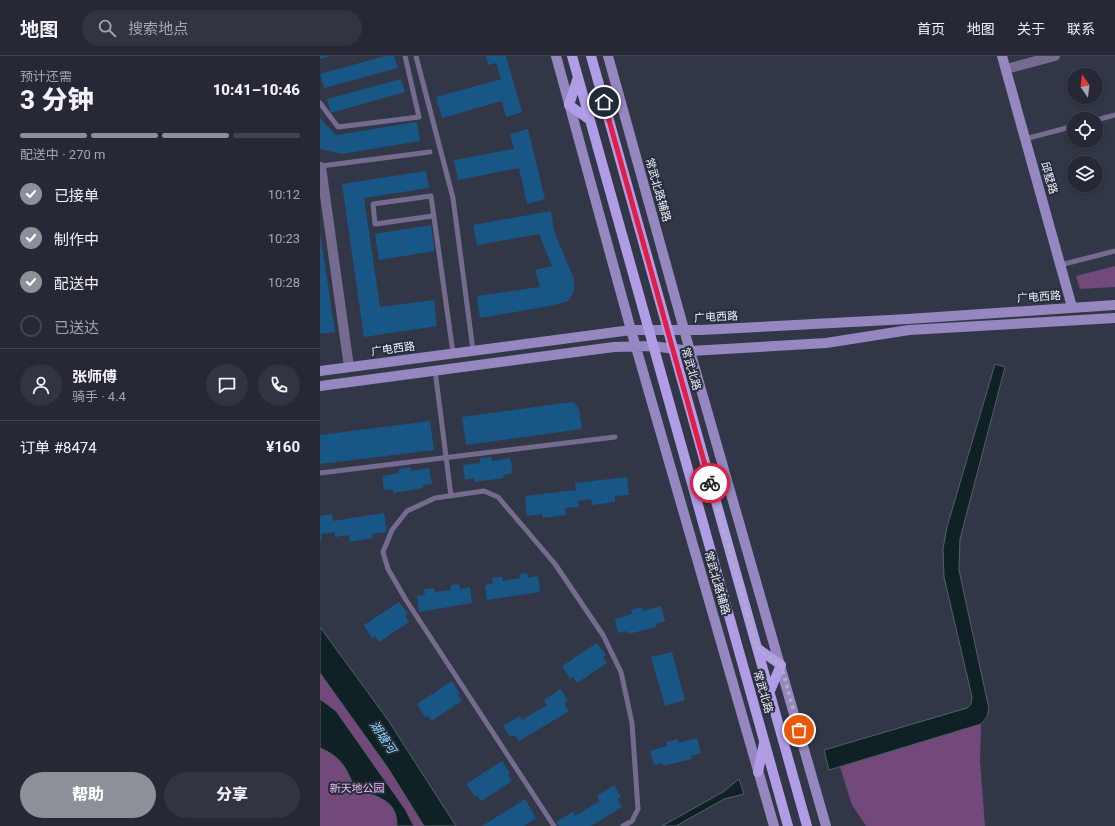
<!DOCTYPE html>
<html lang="zh">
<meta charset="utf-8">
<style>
:root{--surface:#262935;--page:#323541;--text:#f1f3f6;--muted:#a4a6ad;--line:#424550;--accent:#8c9099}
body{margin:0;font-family:Roboto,"Noto Sans SC",sans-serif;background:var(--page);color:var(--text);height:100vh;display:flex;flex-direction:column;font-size:15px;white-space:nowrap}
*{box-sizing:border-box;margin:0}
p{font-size:13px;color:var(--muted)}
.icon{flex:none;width:22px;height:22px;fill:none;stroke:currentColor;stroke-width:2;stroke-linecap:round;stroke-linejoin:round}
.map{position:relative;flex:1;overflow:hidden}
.side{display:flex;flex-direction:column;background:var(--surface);width:320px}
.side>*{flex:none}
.needle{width:26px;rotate:346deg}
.tools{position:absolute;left:747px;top:12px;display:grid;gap:8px}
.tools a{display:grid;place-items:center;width:36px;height:36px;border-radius:50%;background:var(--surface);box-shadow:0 2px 6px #0003,0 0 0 1px var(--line);font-size:20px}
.pin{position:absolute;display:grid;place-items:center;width:34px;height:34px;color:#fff;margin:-17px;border:2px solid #fff;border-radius:50%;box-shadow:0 1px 4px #0007}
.courier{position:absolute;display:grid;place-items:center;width:40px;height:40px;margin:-20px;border:3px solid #e11d48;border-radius:50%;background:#fff;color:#222;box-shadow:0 1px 5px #0007}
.overview em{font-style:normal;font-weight:800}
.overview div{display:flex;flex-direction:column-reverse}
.overview{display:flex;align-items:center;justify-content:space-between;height:68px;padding:0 20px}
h1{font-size:26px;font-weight:800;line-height:30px}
.bar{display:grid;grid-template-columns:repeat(4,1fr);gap:6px 4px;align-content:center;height:48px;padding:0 20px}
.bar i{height:5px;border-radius:3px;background:var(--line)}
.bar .active{background:var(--accent)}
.bar p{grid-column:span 4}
.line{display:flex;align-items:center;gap:10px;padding:0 20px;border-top:1px solid var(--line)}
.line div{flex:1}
.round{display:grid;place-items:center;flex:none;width:42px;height:42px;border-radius:21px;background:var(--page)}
ol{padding:0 20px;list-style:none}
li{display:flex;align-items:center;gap:12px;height:44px}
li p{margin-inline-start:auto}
li .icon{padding:4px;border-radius:50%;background:var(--accent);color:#fff;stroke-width:4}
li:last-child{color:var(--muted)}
li i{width:22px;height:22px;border:2px solid var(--line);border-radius:50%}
.primary-button{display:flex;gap:8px;margin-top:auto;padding:8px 20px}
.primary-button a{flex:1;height:46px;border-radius:24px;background:var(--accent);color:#fff;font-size:16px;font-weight:800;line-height:46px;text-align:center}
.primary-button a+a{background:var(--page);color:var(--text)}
header{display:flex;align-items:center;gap:24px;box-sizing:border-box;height:56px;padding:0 20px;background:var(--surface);border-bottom:1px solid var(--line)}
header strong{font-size:19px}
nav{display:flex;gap:22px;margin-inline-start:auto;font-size:14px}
.search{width:280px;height:36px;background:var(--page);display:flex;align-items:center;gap:10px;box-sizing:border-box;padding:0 14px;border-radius:22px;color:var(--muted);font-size:15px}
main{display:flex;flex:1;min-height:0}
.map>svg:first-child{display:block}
.green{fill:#73487a}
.water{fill:#102126;stroke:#536067}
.building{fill:#185686}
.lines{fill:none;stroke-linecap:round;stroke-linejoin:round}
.lane{stroke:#756b8f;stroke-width:5}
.street{stroke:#756b8f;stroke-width:10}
.secondary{stroke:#9787c0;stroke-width:10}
.primary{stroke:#b19de6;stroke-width:10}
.done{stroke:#aeb1be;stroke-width:4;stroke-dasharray:0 7.2}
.route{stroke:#e11d48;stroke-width:5}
.labels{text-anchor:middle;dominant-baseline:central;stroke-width:4;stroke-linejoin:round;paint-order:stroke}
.street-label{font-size:11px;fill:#f0f3fe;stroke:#282d3c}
.park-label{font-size:11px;fill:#eebef7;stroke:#282d3c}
.water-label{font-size:12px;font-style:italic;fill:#87ddfa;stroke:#282d3c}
</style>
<header>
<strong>地图</strong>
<div class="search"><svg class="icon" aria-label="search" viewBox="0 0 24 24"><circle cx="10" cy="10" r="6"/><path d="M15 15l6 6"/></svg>搜索地点</div>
<nav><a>首页</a><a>地图</a><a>关于</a><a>联系</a></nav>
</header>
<main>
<section class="side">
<div class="overview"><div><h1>3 分钟</h1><p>预计还需</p></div><em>10:41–10:46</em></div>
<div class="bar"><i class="active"></i><i class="active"></i><i class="active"></i><i></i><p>配送中 · 270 m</p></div>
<ol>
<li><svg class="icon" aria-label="check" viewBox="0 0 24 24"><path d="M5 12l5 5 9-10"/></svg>已接单<p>10:12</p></li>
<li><svg class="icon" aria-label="check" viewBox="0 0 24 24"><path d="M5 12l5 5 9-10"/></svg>制作中<p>10:23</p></li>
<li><svg class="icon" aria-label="check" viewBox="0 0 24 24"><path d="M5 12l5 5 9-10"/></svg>配送中<p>10:28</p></li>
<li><i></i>已送达</li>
</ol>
<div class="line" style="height:72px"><a class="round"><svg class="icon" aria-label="person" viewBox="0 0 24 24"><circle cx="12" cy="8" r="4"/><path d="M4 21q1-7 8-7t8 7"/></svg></a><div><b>张师傅</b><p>骑手 · 4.4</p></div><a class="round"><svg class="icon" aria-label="chat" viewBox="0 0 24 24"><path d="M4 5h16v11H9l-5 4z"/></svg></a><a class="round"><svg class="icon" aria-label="phone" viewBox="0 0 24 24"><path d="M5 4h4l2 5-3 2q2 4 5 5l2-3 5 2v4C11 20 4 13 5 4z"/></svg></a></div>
<div class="line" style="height:52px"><div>订单 #8474</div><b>¥160</b></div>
<div class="primary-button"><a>帮助</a><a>分享</a></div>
</section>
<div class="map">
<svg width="795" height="770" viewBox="0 0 795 770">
<rect width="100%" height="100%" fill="#323747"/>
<!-- green -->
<path class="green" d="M 795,210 L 795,231 L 760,233 L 756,220 Z
M 0,617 L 68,712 L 104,770 L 0,770 Z
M 661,668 L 660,705 L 665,770 L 546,770 L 532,749 L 520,711 Z"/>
<!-- water -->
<path class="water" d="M 675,308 L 685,311 L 640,483 L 639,514 L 669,653 L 667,661 L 661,668 L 509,714 L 504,694 L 647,652 L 651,648 L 652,641 L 624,521 L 623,493 L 627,471 Z
M 0,571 L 68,664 L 136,770 L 104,770 L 68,712 L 0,617 Z
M 0,643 L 16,655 L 85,753 L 94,770 L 77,770 C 77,741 55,742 34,731 C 26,711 21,701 0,692 Z
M 419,723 L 424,738 L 404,743 L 356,770 L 342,770 L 403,736 Z"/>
<!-- building -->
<path class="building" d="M 0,0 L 11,0 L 0,3 Z
M 65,0 L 74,0 L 78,12 L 4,32 L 0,18 Z
M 166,0 L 186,0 L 202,56 L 186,61 L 182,45 L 122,62 L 116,41 L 181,23 L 176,7 L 168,9 Z
M 81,23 L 85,36 L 11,57 L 7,43 Z
M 0,62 L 16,79 L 97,66 L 100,85 L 22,98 L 0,93 Z
M 208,73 L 225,143 L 207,148 L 199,112 L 138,124 L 134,104 L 194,93 L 190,78 Z
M 106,115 L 109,132 L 44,142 L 60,251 L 114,244 L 117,270 L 44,281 L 22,128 Z
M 231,155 L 234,175 L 254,223 L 254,235 L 248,245 L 235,249 L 160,262 L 157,240 L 220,231 L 215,214 L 232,210 L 219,178 L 157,189 L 153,169 Z
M 111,169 L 115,195 L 59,204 L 55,178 Z
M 0,176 L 15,276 L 0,278 Z
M 251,346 L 255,347 L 259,353 L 262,373 L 146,389 L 142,361 Z
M 110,365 L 114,394 L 0,408 L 0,379 Z
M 171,401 L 172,405 L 190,402 L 193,417 L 183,419 L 184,422 L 154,426 L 154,422 L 145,424 L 143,409 L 160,407 L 160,402 Z
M 90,411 L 91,415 L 109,412 L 112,428 L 102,429 L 103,432 L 73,437 L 73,433 L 64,434 L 62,420 L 79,417 L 79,413 Z
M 307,421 L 309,439 L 295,440 L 295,446 L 272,449 L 271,443 L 258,445 L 259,451 L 245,452 L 246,459 L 223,462 L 222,458 L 207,460 L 205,440 L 256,434 L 255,427 Z
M 64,457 L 67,476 L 52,478 L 53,482 L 30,486 L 29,479 L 15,481 L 15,476 L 1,478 L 2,483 L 0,484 L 0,460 L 12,458 L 13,465 Z
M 207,517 L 208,522 L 218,520 L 220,536 L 167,544 L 165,529 L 173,528 L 172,522 L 182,521 L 183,525 L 200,522 L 199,518 Z
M 139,528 L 140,533 L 150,531 L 152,547 L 99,556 L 97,540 L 105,539 L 104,533 L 114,532 L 115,536 L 131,534 L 131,529 Z
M 79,546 L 88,558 L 85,560 L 89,566 L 59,586 L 55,580 L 52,582 L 44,569 Z
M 341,550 L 345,565 L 336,568 L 337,571 L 308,578 L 307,575 L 298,577 L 295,563 L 312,558 L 311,554 L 322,551 L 323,555 Z
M 277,587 L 286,599 L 283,601 L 287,607 L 257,627 L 253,621 L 250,623 L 242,610 Z
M 352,596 L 365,644 L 345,650 L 331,601 Z
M 132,625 L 140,638 L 138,639 L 142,645 L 111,665 L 108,660 L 105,661 L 97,648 Z
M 241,633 L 248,645 L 244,647 L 249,655 L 199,685 L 195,679 L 190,681 L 183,670 L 200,660 L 202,664 L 227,649 L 224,644 Z
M 377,682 L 381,697 L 371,700 L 372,703 L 343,710 L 343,707 L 334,709 L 330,695 L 347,690 L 346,686 L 358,683 L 358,687 Z
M 182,705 L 190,717 L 188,719 L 192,725 L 161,745 L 157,739 L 155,741 L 146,728 Z
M 294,729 L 301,741 L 297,743 L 302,751 L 271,770 L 239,770 L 236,766 L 253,756 L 255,760 L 280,745 L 277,740 Z
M 205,743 L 216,762 L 204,770 L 162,770 Z"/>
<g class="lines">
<!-- lane -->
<path class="lane" d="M 96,0 L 133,142 L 153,294
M 0,47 L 18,71 L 99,61 L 85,0
M 776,64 L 795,59
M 705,83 L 754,70
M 1,110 L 110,96
M 113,160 L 55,168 L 53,148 L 111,140 L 133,297
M 740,209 L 795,195
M 115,314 L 131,440
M 0,417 L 295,381
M 234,770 L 86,544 L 68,513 L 63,496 L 72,474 L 87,455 L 115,442 L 164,435 L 178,441 L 235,508 L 283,579 L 301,616 L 312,667 L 318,753 L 312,765 L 303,770"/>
<!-- street -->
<path class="street" d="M 686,13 L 735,0
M 1,111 L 29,311"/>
<!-- secondary -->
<path class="secondary" d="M 236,0 L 311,274 L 454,770
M 288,0 L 370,295 L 506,770
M 682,0 L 752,251
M 0,315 L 311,274 L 381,274 L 588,263 L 795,249
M 0,330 L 294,291 L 333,290 L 370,295 L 506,287 L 589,274 L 795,262"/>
<!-- primary -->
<path class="primary" d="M 252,0 L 468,770
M 271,0 L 487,770
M 258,21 L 249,49 L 270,64
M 437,592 L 461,609 L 449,637
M 438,716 L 444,687"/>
</g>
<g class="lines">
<!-- done -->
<path class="done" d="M 390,427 L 437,592 L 461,609 L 479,674"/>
<!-- route -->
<path class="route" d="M 284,46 L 390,427"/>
</g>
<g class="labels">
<!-- street labels -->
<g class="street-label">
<text transform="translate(729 122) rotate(74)">邱墅路</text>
<text transform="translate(338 134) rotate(74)">常武北路辅路</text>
<text transform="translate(719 241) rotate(-4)">广电西路</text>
<text transform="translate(396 261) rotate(-3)">广电西路</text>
<text transform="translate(73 293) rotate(-8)">广电西路</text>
<text transform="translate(371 313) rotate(74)">常武北路</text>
<text transform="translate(397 527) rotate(74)">常武北路辅路</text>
<text transform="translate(443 636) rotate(74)">常武北路</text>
</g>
<!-- park labels -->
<g class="park-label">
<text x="37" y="732">新天地公园</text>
</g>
<!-- water labels -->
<g class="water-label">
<text transform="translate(63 681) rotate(56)">湖塘河</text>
</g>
</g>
</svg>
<div class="tools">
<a><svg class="needle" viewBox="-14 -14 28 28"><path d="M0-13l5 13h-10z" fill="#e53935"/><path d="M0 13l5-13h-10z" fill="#a4a6ad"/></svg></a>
<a><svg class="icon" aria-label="locate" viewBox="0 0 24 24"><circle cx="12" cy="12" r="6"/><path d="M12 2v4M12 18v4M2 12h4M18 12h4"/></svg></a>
<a><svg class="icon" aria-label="layers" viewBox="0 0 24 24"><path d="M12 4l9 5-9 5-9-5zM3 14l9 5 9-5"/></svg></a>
</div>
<div class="pin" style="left:479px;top:674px;background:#ea580c"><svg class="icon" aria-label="bag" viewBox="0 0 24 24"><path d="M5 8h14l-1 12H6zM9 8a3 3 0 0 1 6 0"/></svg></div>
<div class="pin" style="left:284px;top:46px;background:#1f2937"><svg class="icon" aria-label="home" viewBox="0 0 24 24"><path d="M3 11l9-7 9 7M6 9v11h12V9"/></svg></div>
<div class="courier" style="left:390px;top:427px"><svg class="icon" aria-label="bike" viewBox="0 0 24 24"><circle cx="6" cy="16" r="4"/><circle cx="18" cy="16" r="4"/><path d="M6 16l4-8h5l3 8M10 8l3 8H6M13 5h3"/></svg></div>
</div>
</main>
